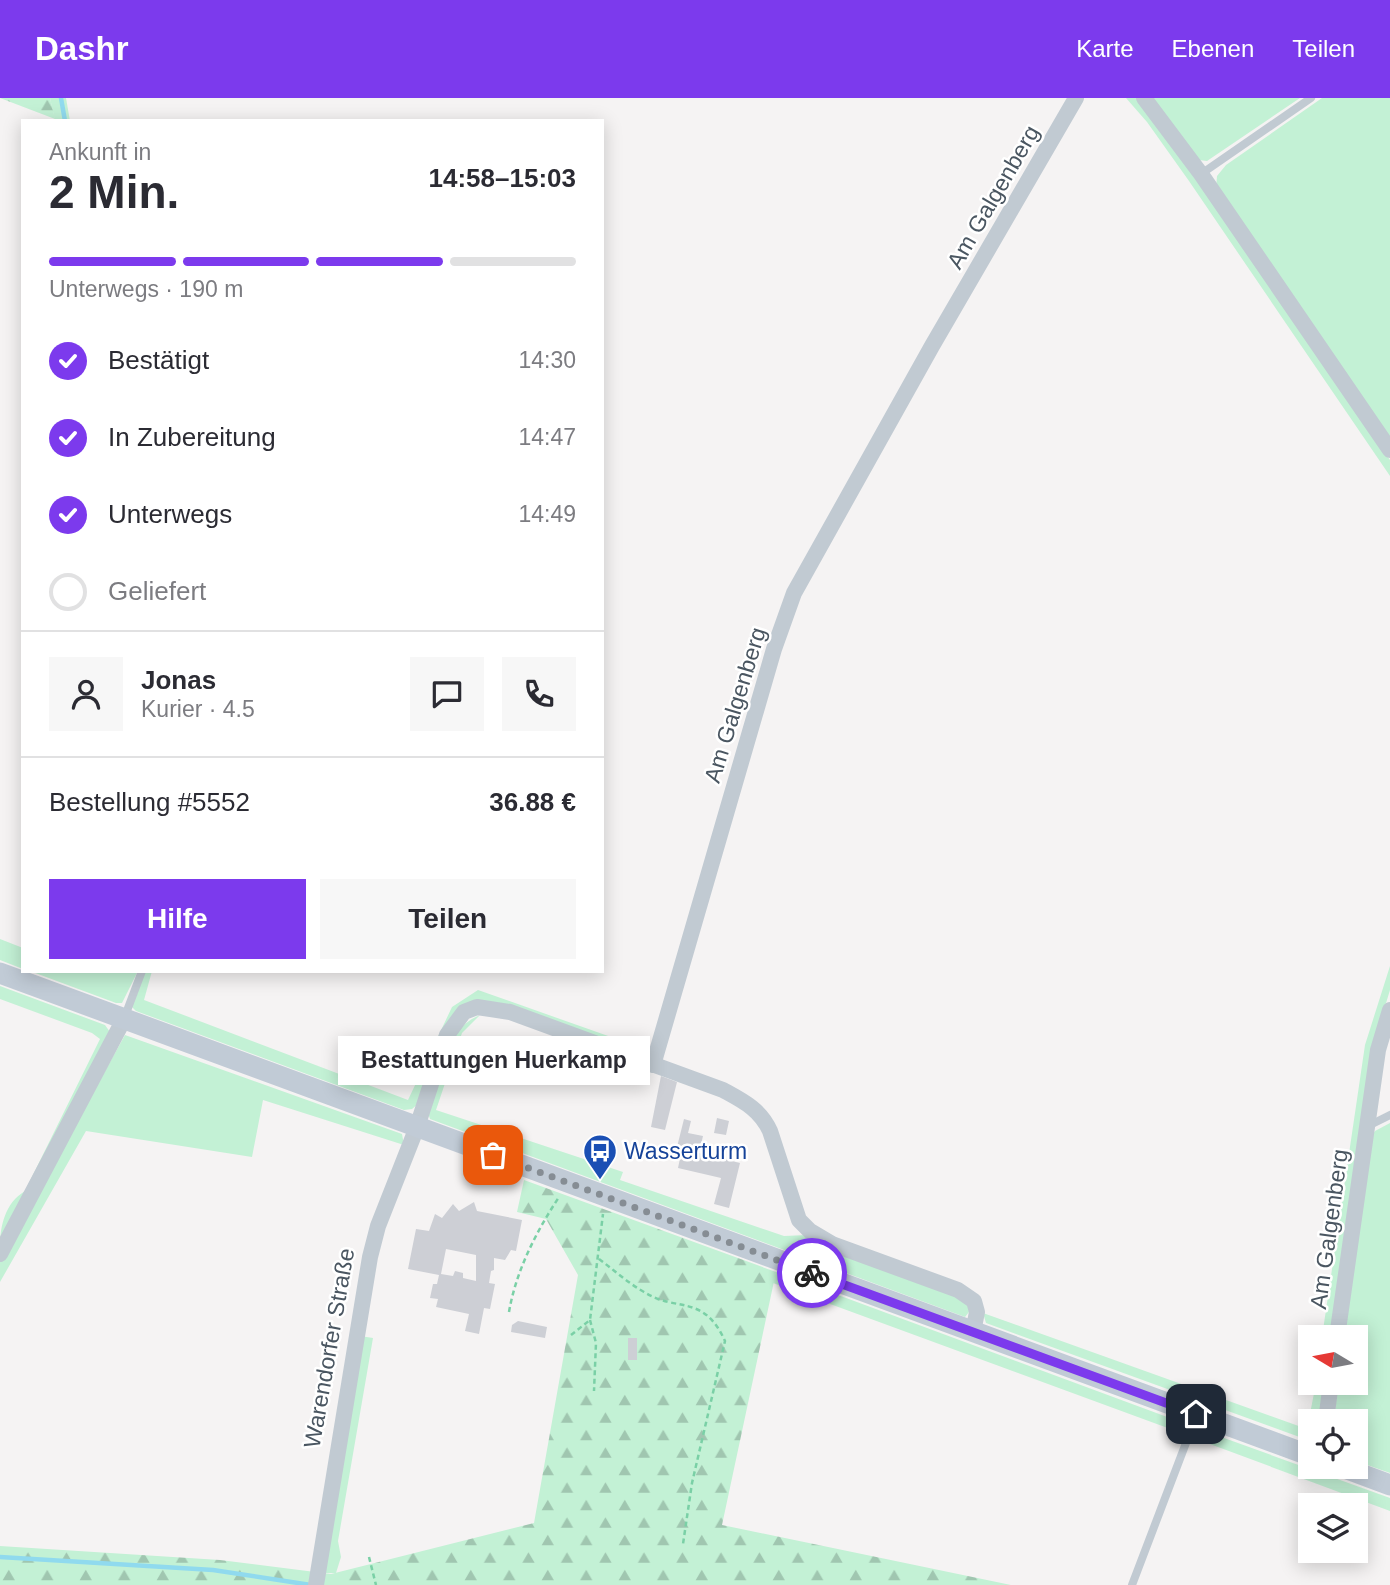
<!DOCTYPE html>
<html lang="de">
<meta charset="utf-8">
<style>
:root{--surface:#fff;--page:#f7f7f7;--text:#2b2b33;--muted:#7c7c81;--line:#e1e1e2;--accent:#7c3aed}
body{margin:0;font-family:Arial,sans-serif;background:var(--page);color:var(--text);height:100vh;display:flex;flex-direction:column;font-size:26px;white-space:nowrap}
*{box-sizing:border-box;margin:0}
p{font-size:23px;color:var(--muted)}
.icon{flex:none;width:38px;height:38px;fill:none;stroke:currentColor;stroke-width:2;stroke-linecap:round;stroke-linejoin:round}
.map{position:relative;flex:1;overflow:hidden}
.sheet{position:absolute;left:21px;top:21px;width:583px;height:854px;display:flex;flex-direction:column;background:var(--surface);border-radius:0px;box-shadow:0 4px 18px #0003}
.sheet>*{flex:none}
.needle{width:46px;rotate:280deg}
.controls{position:absolute;left:1298px;top:1227px;display:grid;gap:14px}
.controls a{display:grid;place-items:center;width:70px;height:70px;border-radius:0px;background:var(--surface);box-shadow:0 4px 18px #0003;font-size:35px}
.pin{position:absolute;display:grid;place-items:center;width:60px;height:60px;color:#fff;margin:-30px;border-radius:14px;box-shadow:0 4px 10px #0006}
.courier{position:absolute;display:grid;place-items:center;width:70px;height:70px;margin:-35px;border:5px solid #7c3aed;border-radius:50%;background:#fff;color:#222;box-shadow:0 2px 9px #0007}
.bubble{position:absolute;height:49px;border-radius:0px;background:var(--surface);box-shadow:0 4px 18px #0003;font-size:23px;font-weight:600;line-height:49px;text-align:center}
.head em{font-style:normal;font-weight:600}
.head div{display:flex;flex-direction:column-reverse}
.head{display:flex;align-items:center;justify-content:space-between;height:119px;padding:0 28px}
h1{font-size:46px;font-weight:600;line-height:52px}
.bar{display:grid;grid-template-columns:repeat(4,1fr);gap:10px 7px;align-content:center;height:84px;padding:0 28px}
.bar i{height:9px;border-radius:5px;background:var(--line)}
.bar .current{background:var(--accent)}
.bar p{grid-column:span 4}
.line{display:flex;align-items:center;gap:18px;padding:0 28px;border-top:2px solid var(--line)}
.line div{flex:1}
.round{display:grid;place-items:center;flex:none;width:74px;height:74px;border-radius:0px;background:var(--page)}
ol{padding:0 28px;list-style:none}
li{display:flex;align-items:center;gap:21px;height:77px}
li p{margin-inline-start:auto}
li .icon{padding:7px;border-radius:50%;background:var(--accent);color:#fff;stroke-width:4}
li:last-child{color:var(--muted)}
li i{width:38px;height:38px;border:4px solid var(--line);border-radius:50%}
.cta{display:flex;gap:14px;margin-top:auto;padding:14px 28px}
.cta a{flex:1;height:80px;border-radius:0px;background:var(--accent);color:#fff;font-size:28px;font-weight:600;line-height:80px;text-align:center}
.cta a+a{background:var(--page);color:var(--text)}
header{display:flex;align-items:center;gap:42px;box-sizing:border-box;height:98px;padding:0 35px;background:var(--accent);color:#fff}
header strong{font-size:33px}
nav{display:flex;gap:38px;margin-inline-start:auto;font-size:24px}
.map>svg:first-child{display:block}
.grass{fill:#c3f1d5}
.forest{fill:url(#forest-firs)}
.lines{fill:none;stroke-linecap:round;stroke-linejoin:round}
.stream{stroke:#90daee;stroke-width:4.5}
.building{fill:#cdcfd5;fill-rule:evenodd}
.path{stroke:#7ad0a6;stroke-width:2.5;stroke-dasharray:5 3.5;stroke-linecap:butt}
.lane{stroke:#c1cad2;stroke-width:8}
.street{stroke:#c1cad2;stroke-width:16}
.secondary{stroke:#c1cbd6;stroke-width:21}
.done{stroke:#868d94;stroke-width:7;stroke-dasharray:0 12.6}
.route{stroke:#7c3aed;stroke-width:9}
.labels{text-anchor:middle;dominant-baseline:central;stroke-width:5;stroke-linejoin:round;paint-order:stroke}
.street-label{font-size:23px;fill:#4a5661;stroke:#fff}
.transit-label{font-size:23px;fill:#164399;stroke:#fff;text-anchor:start}
</style>
<header>
<strong>Dashr</strong>
<nav><a>Karte</a><a>Ebenen</a><a>Teilen</a></nav>
</header>
<div class="map">
<svg width="1390" height="1487" viewBox="0 0 1390 1487">
<defs>
<pattern id="forest-firs" width="22" height="20" patternUnits="userSpaceOnUse" patternTransform="scale(1.75)"><rect width="22" height="20" fill="#c3f1d5"/><path d="M5 1l3.5 6h-7zM16 11l3.5 6h-7z" fill="#a0c6b0"/></pattern>
</defs>
<rect width="100%" height="100%" fill="#f5f3f3"/>
<!-- grass -->
<path class="grass" d="M 50,0 L 66,0 L 70,23 L 55,23 Z
M 1126,0 L 1139,0 L 1198,78 L 1390,362 L 1390,378 L 1189,83 L 1147,24 Z
M 1150,0 L 1300,0 L 1207,63 L 1199,62 Z
M 1322,0 L 1390,0 L 1390,348 L 1216,91 L 1217,78 L 1226,67 Z
M 0,841 L 23,850 L 23,871 L 0,862 Z
M 1390,868 L 1390,892 L 1373,948 L 1332,1239 L 1322,1239 L 1365,947 Z
M 30,873 L 138,873 L 122,905 L 116,905 Z
M 145,873 L 152,873 L 144,902 L 408,1002 L 452,909 L 478,892 L 645,951 L 640,954 L 508,910 L 463,911 L 418,1006 L 412,1011 L 404,1012 L 136,913 L 131,908 Z
M 0,888 L 105,927 L 110,934 L 0,1149 C 0,1128 5,1105 25,1093 L 100,941 L 92,935 L 0,901 Z
M 480,917 L 462,935 L 436,1012 L 623,1074 L 620,1082 L 784,1138 L 807,1137 L 956,1195 L 969,1206 L 969,1214 L 965,1219 L 430,1021 L 428,1015 C 438,980 443,932 480,917 Z
M 125,937 L 402,1036 L 404,1047 L 263,1002 L 252,1059 L 86,1033 L 0,1184 L 0,1162 Z
M 1390,1025 L 1390,1375 L 1356,1363 L 1356,1323 L 1334,1323 L 1338,1285 L 1356,1284 L 1356,1239 L 1344,1239 L 1368,1044 L 1375,1033 Z
M 776,1174 L 1178,1323 L 1184,1327 L 1184,1336 L 773,1185 Z
M 983,1215 L 1307,1331 L 1316,1285 L 1326,1285 L 1321,1323 L 1311,1323 L 1311,1343 L 1305,1341 L 986,1225 Z
M 360,1238 L 373,1240 L 338,1443 L 341,1459 L 336,1475 L 323,1475 Z
M 1199,1331 L 1390,1400 L 1390,1413 L 1191,1339 Z"/>
<!-- forest -->
<path class="forest" d="M 0,0 L 50,0 L 55,21 Z
M 524,1082 L 776,1174 L 722,1427 L 1011,1487 L 0,1487 L 0,1448 L 220,1462 L 331,1476 L 534,1425 L 578,1177 L 546,1121 L 517,1114 Z"/>
<g class="lines">
<!-- stream -->
<path class="stream" d="M 61,0 L 65,23
M 0,1459 L 213,1472 L 311,1487"/>
</g>
<!-- building -->
<path class="building" d="M 661,978 L 677,984 L 665,1032 L 651,1029 Z
M 717,1020 L 729,1023 L 726,1037 L 714,1035 Z
M 684,1021 L 691,1023 L 688,1035 L 703,1038 L 699,1055 L 740,1065 L 729,1110 L 714,1106 L 721,1080 L 678,1070 L 682,1051 L 677,1049 Z
M 474,1104 L 477,1113 L 522,1122 L 516,1153 L 511,1152 L 505,1162 L 494,1160 L 494,1172 L 491,1173 L 489,1185 L 495,1186 L 490,1211 L 484,1210 L 479,1236 L 465,1233 L 469,1216 L 436,1209 L 438,1201 L 430,1200 L 433,1186 L 437,1186 L 439,1177 L 408,1171 L 416,1131 L 429,1133 L 435,1116 L 442,1120 L 453,1106 L 459,1113 ZM 446,1151 L 476,1157 L 476,1183 L 463,1180 L 463,1175 L 455,1173 L 453,1178 L 441,1176 Z
M 518,1223 L 547,1229 L 545,1240 L 511,1234 L 512,1227 Z
M 628,1240 L 637,1240 L 637,1262 L 628,1262 Z"/>
<g class="lines">
<!-- path -->
<path class="path" d="M 599,1161 C 614,1172 628,1185 644,1194 C 677,1215 703,1195 725,1243 L 692,1385 L 683,1446
M 509,1214 C 516,1173 536,1134 559,1099
M 590,1222 L 596,1245 L 594,1293
M 571,1237 L 590,1222 L 603,1116
M 369,1459 L 376,1487"/>
<!-- lane -->
<path class="lane" d="M 1201,76 L 1311,0
M 125,918 L 142,873
M 1366,1029 L 1390,1017
M 1132,1487 L 1197,1316"/>
<!-- street -->
<path class="street" d="M 1144,0 L 1201,76 L 1390,352
M 653,967 L 774,551 L 794,495 L 932,248 L 1076,0
M 0,1156 L 124,921
M 1337,1239 L 1378,952 L 1390,912
M 1326,1323 L 1331,1284
M 316,1487 L 370,1159 L 378,1128 L 417,1029 L 447,937 L 464,914 L 477,909 L 510,914 L 723,992 C 743,1003 760,1011 770,1033 L 799,1122 L 810,1133 L 832,1146 L 958,1192 L 974,1203 L 977,1214 L 973,1234"/>
<!-- secondary -->
<path class="secondary" d="M 0,875 L 1311,1358
M 1339,1368 L 1390,1387"/>
</g>
<g class="lines">
<!-- done -->
<path class="done" d="M 493,1057 L 812,1175"/>
<!-- route -->
<path class="route" d="M 812,1175 L 1196,1316"/>
</g>
<!-- icons -->
<defs>
<g id="bus-pin" transform="scale(1.75)"><path d="M0 17L-7.5 6A9.5 9.5 0 1 1 7.5 6Z" fill="#1a4fb4" stroke="#fff"/><path d="M-5-6H5V4H4V6H2V4H-2V6H-4V4H-5ZM-3.5-4V0h7V-4ZM-3.5 1.2v1.5H-2V1.2ZM2 1.2v1.5H3.5V1.2Z" fill="#fff"/></g>
</defs>
<g fill-rule="evenodd">
<use href="#bus-pin" x="600" y="1053"/>
</g>
<g class="labels">
<!-- street labels -->
<g class="street-label">
<text transform="translate(993 99) rotate(-60)">Am Galgenberg</text>
<text transform="translate(735 607) rotate(-73)">Am Galgenberg</text>
<text transform="translate(1329 1131) rotate(-82)">Am Galgenberg</text>
<text transform="translate(329 1250) rotate(-80)">Warendorfer Straße</text>
</g>
<!-- transit labels -->
<g class="transit-label">
<text x="624" y="1053">Wasserturm</text>
</g>
</g>
</svg>
<div class="controls">
<a><svg class="needle" viewBox="-14 -14 28 28"><path d="M0-13l5 13h-10z" fill="#e53935"/><path d="M0 13l5-13h-10z" fill="#7c7c81"/></svg></a>
<a><svg class="icon" aria-label="locate" viewBox="0 0 24 24"><circle cx="12" cy="12" r="6"/><path d="M12 2v4M12 18v4M2 12h4M18 12h4"/></svg></a>
<a><svg class="icon" aria-label="layers" viewBox="0 0 24 24"><path d="M12 4l9 5-9 5-9-5zM3 14l9 5 9-5"/></svg></a>
</div>
<div class="pin" style="left:493px;top:1057px;background:#ea580c"><svg class="icon" aria-label="bag" viewBox="0 0 24 24"><path d="M5 8h14l-1 12H6zM9 8a3 3 0 0 1 6 0"/></svg></div>
<div class="pin" style="left:1196px;top:1316px;background:#1f2937"><svg class="icon" aria-label="home" viewBox="0 0 24 24"><path d="M3 11l9-7 9 7M6 9v11h12V9"/></svg></div>
<div class="courier" style="left:812px;top:1175px"><svg class="icon" aria-label="bike" viewBox="0 0 24 24"><circle cx="6" cy="16" r="4"/><circle cx="18" cy="16" r="4"/><path d="M6 16l4-8h5l3 8M10 8l3 8H6M13 5h3"/></svg></div>
<div class="bubble" style="left:338px;top:938px;width:312px">Bestattungen Huerkamp</div>
<section class="sheet">
<div class="head"><div><h1>2 Min.</h1><p>Ankunft in</p></div><em>14:58–15:03</em></div>
<div class="bar"><i class="current"></i><i class="current"></i><i class="current"></i><i></i><p>Unterwegs · 190 m</p></div>
<ol>
<li><svg class="icon" aria-label="check" viewBox="0 0 24 24"><path d="M5 12l5 5 9-10"/></svg>Bestätigt<p>14:30</p></li>
<li><svg class="icon" aria-label="check" viewBox="0 0 24 24"><path d="M5 12l5 5 9-10"/></svg>In Zubereitung<p>14:47</p></li>
<li><svg class="icon" aria-label="check" viewBox="0 0 24 24"><path d="M5 12l5 5 9-10"/></svg>Unterwegs<p>14:49</p></li>
<li><i></i>Geliefert</li>
</ol>
<div class="line" style="height:126px"><a class="round"><svg class="icon" aria-label="person" viewBox="0 0 24 24"><circle cx="12" cy="8" r="4"/><path d="M4 21q1-7 8-7t8 7"/></svg></a><div><b>Jonas</b><p>Kurier · 4.5</p></div><a class="round"><svg class="icon" aria-label="chat" viewBox="0 0 24 24"><path d="M4 5h16v11H9l-5 4z"/></svg></a><a class="round"><svg class="icon" aria-label="phone" viewBox="0 0 24 24"><path d="M5 4h4l2 5-3 2q2 4 5 5l2-3 5 2v4C11 20 4 13 5 4z"/></svg></a></div>
<div class="line" style="height:91px"><div>Bestellung #5552</div><b>36.88 €</b></div>
<div class="cta"><a>Hilfe</a><a>Teilen</a></div>
</section>
</div>
